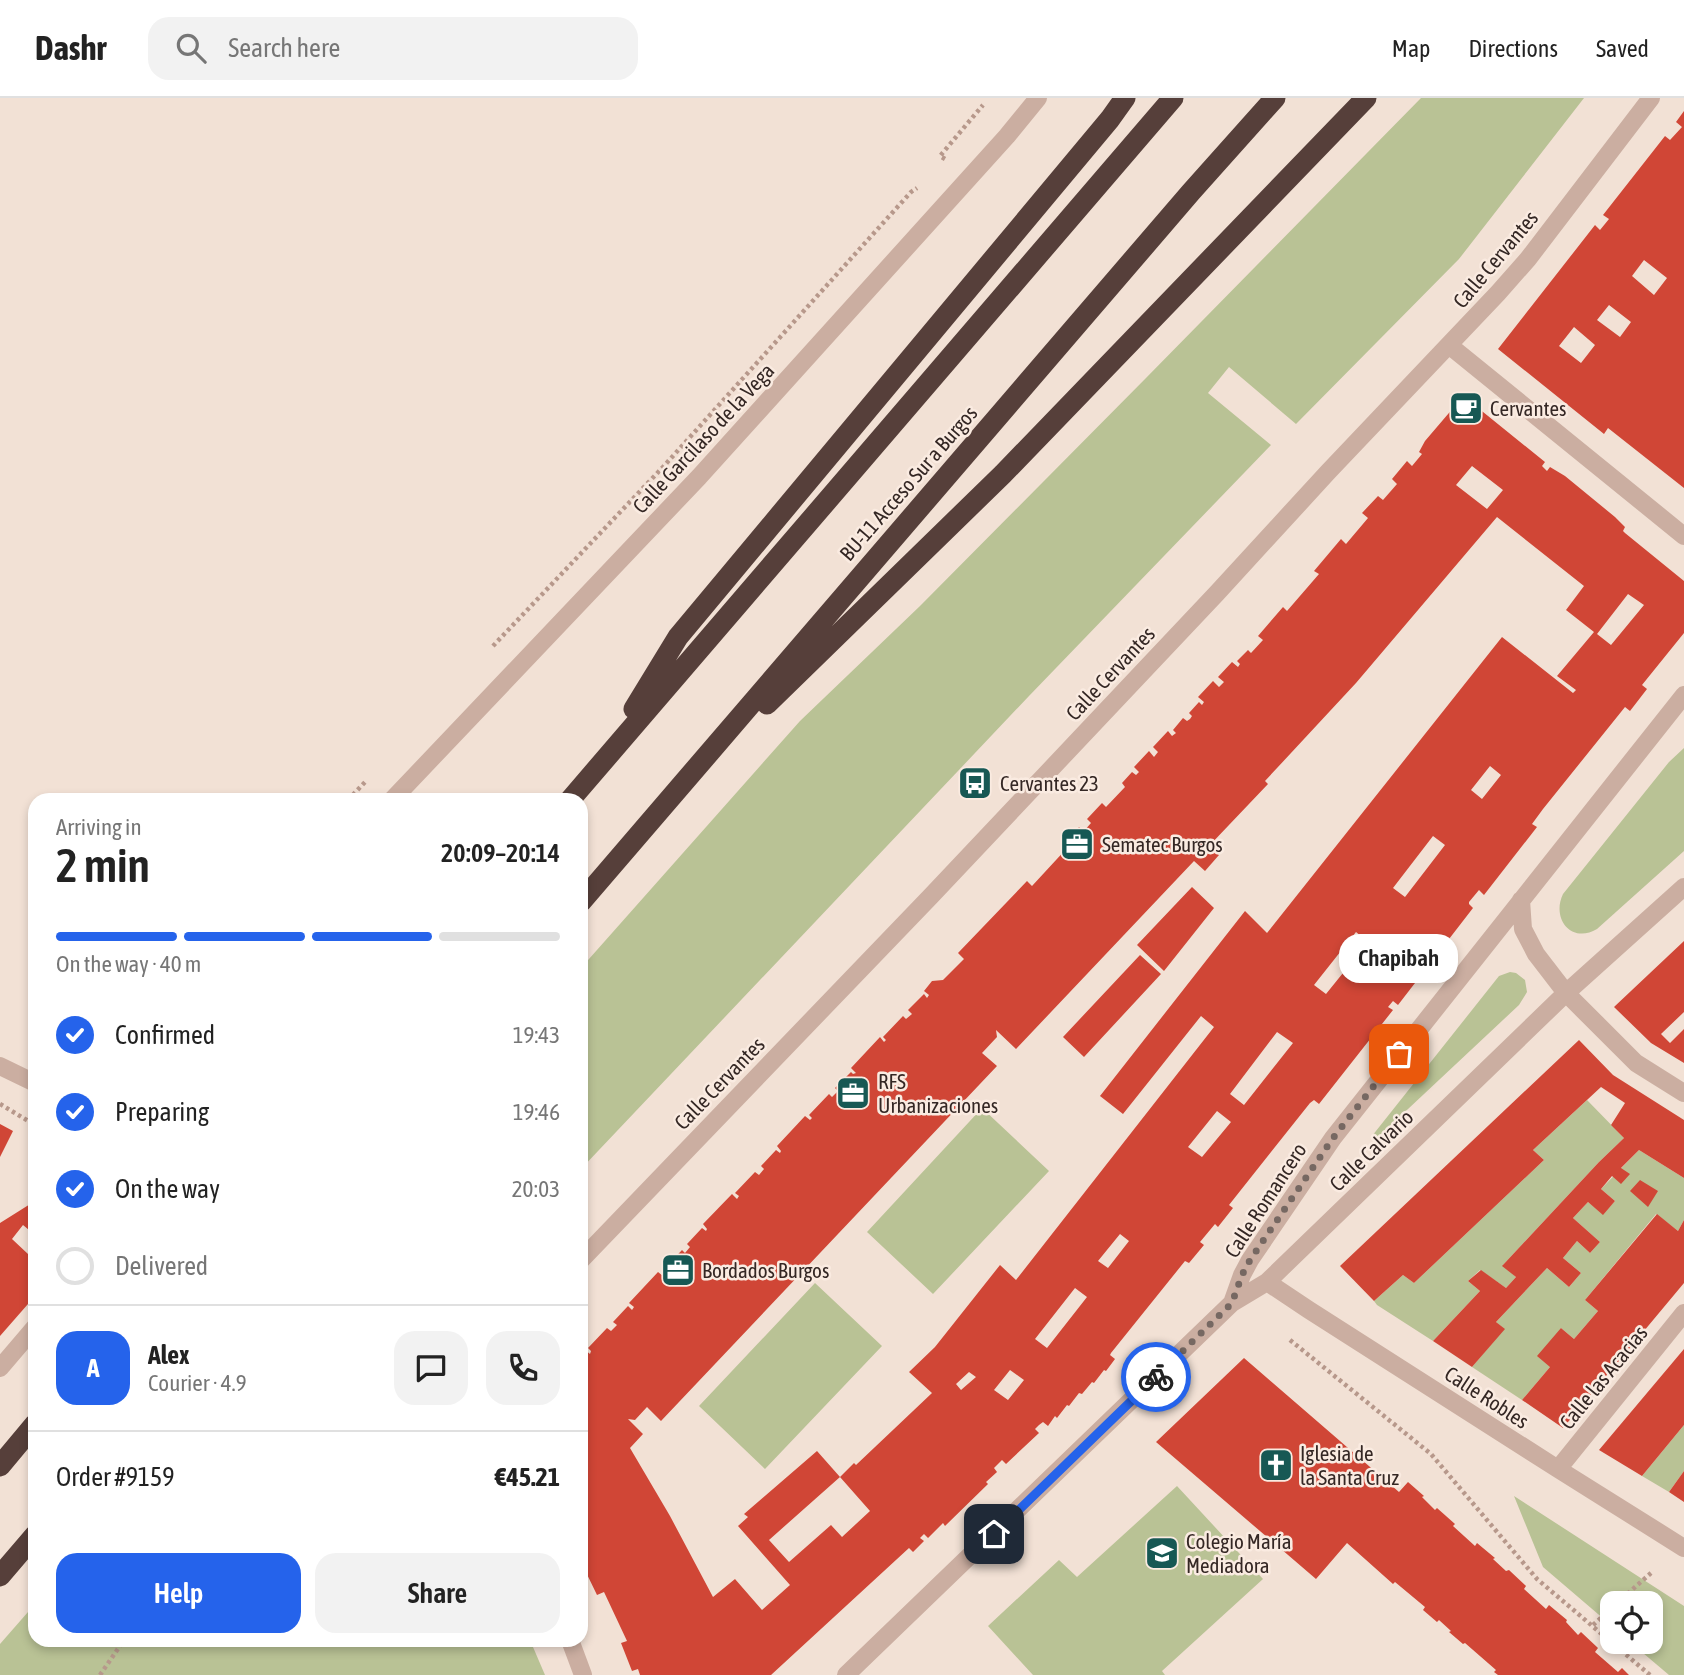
<!DOCTYPE html>
<meta charset="utf-8">
<style>
:root{--surface:#fff;--page:#f2f2f2;--text:#222;--muted:#767676;--line:#e0e0e0;--accent:#2563eb}
body{margin:0;font-family:"Asap Condensed",sans-serif;background:var(--page);color:var(--text);height:100vh;display:flex;flex-direction:column;font-size:26px;white-space:nowrap}
*{box-sizing:border-box;margin:0}
p{font-size:23px;color:var(--muted)}
.icon{flex:none;width:38px;height:38px;fill:none;stroke:currentColor;stroke-width:2;stroke-linecap:round;stroke-linejoin:round}
.map{position:relative;flex:1;overflow:hidden}
.details{position:absolute;left:28px;top:695px;width:560px;height:854px;display:flex;flex-direction:column;background:var(--surface);border-radius:21px;box-shadow:0 4px 10px #0003}
.details>*{flex:none}
.controls{position:absolute;left:1600px;top:1493px;display:grid;gap:14px}
.controls a{display:grid;place-items:center;width:63px;height:63px;border-radius:14px;background:var(--surface);box-shadow:0 4px 10px #0003;font-size:35px}
.pin{position:absolute;display:grid;place-items:center;width:60px;height:60px;color:#fff;margin:-30px;border-radius:14px;box-shadow:0 4px 10px #0006}
.courier{position:absolute;display:grid;place-items:center;width:70px;height:70px;margin:-35px;border:5px solid #2563eb;border-radius:50%;background:#fff;color:#222;box-shadow:0 2px 9px #0007}
.bubble{position:absolute;height:49px;border-radius:21px;background:var(--surface);box-shadow:0 4px 10px #0003;font-size:23px;font-weight:600;line-height:49px;text-align:center}
.head em{font-style:normal;font-weight:600}
.head div{display:flex;flex-direction:column-reverse}
.head{display:flex;align-items:center;justify-content:space-between;height:119px;padding:0 28px}
h1{font-size:46px;font-weight:600;line-height:52px}
.bar{display:grid;grid-template-columns:repeat(4,1fr);gap:10px 7px;align-content:center;height:84px;padding:0 28px}
.bar i{height:9px;border-radius:5px;background:var(--line)}
.bar .active{background:var(--accent)}
.bar p{grid-column:span 4}
.line{display:flex;align-items:center;gap:18px;padding:0 28px;border-top:2px solid var(--line)}
.line div{flex:1}
.round{display:grid;place-items:center;flex:none;width:74px;height:74px;border-radius:21px;background:var(--page)}
ol{padding:0 28px;list-style:none}
li{display:flex;align-items:center;gap:21px;height:77px}
li p{margin-inline-start:auto}
li .icon{padding:7px;border-radius:50%;background:var(--accent);color:#fff;stroke-width:4}
li:last-child{color:var(--muted)}
li i{width:38px;height:38px;border:4px solid var(--line);border-radius:50%}
.cta{display:flex;gap:14px;margin-top:auto;padding:14px 28px}
.cta a{flex:1;height:80px;border-radius:21px;background:var(--accent);color:#fff;font-size:28px;font-weight:600;line-height:80px;text-align:center}
.cta a+a{background:var(--page);color:var(--text)}
header{display:flex;align-items:center;gap:42px;box-sizing:border-box;height:98px;padding:0 35px;background:var(--surface);border-bottom:2px solid var(--line)}
header strong{font-size:33px}
nav{display:flex;gap:38px;margin-inline-start:auto;font-size:24px}
.search{width:490px;height:63px;background:var(--page);display:flex;align-items:center;gap:18px;box-sizing:border-box;padding:0 24px;border-radius:21px;color:var(--muted);font-size:26px}
.map>svg:first-child{display:block}
.green{fill:#b9c295}
.building{fill:#d04636;fill-rule:evenodd}
.lines{fill:none;stroke-linecap:round;stroke-linejoin:round}
.path{stroke:#b7988b;stroke-width:4.5;stroke-dasharray:3.5 3.5;stroke-linecap:butt}
.minor{stroke:#cbaea1;stroke-width:18}
.motorway{stroke:#563f3a;stroke-width:21}
.done{stroke:#766862;stroke-width:7;stroke-dasharray:0 12.6}
.route{stroke:#2563eb;stroke-width:9}
.labels{text-anchor:middle;dominant-baseline:central;stroke-width:5;stroke-linejoin:round;paint-order:stroke}
.street-label{font-size:21px;fill:#342724;stroke:#faebe1}
.poi-label{font-size:21px;fill:#342724;stroke:#faebe1;text-anchor:start}
</style>
<header>
<strong>Dashr</strong>
<div class="search"><svg class="icon" aria-label="search" viewBox="0 0 24 24"><circle cx="10" cy="10" r="6"/><path d="M15 15l6 6"/></svg>Search here</div>
<nav><a>Map</a><a>Directions</a><a>Saved</a></nav>
</header>
<div class="map">
<svg width="1684" height="1577" viewBox="0 0 1684 1577">
<rect width="100%" height="100%" fill="#f2e1d5"/>
<!-- green -->
<path class="green" d="M 1421,0 L 1584,0 L 1459,161 L 1296,326 L 1229,269 L 1208,295 L 1271,347 L 1029,598 L 581,1071 L 581,870 L 800,623 L 920,508 L 1146,280 Z
M 1684,650 L 1684,753 L 1597,831 C 1572,846 1551,821 1563,796 L 1669,664 Z
M 1510,874 L 1516,875 L 1525,882 L 1527,894 L 1519,907 L 1376,1041 L 1372,1038 L 1499,878 Z
M 1587,1002 L 1624,1040 L 1599,1064 L 1503,1167 L 1516,1179 L 1506,1190 L 1480,1172 L 1468,1183 L 1480,1193 L 1433,1243 L 1377,1207 L 1374,1203 L 1403,1177 L 1414,1185 L 1544,1062 L 1533,1052 Z
M 982,1010 L 1049,1073 L 933,1196 L 867,1134 Z
M 1639,1052 L 1684,1080 L 1684,1122 L 1678,1133 L 1656,1116 L 1585,1202 L 1598,1213 L 1574,1241 L 1561,1230 L 1550,1269 L 1522,1302 L 1472,1269 L 1504,1231 L 1496,1224 L 1547,1170 L 1569,1189 L 1581,1175 L 1563,1160 L 1577,1143 L 1590,1155 L 1600,1144 L 1573,1120 L 1588,1104 L 1603,1116 L 1615,1103 L 1601,1091 Z
M 815,1185 L 882,1248 L 765,1371 L 699,1308 Z
M 1684,1327 L 1684,1373 L 1669,1394 L 1642,1378 Z
M 1177,1388 L 1263,1481 L 1162,1573 L 1165,1577 L 1033,1577 L 988,1528 L 1059,1462 L 1077,1479 Z
M 1514,1398 L 1684,1508 L 1684,1577 L 1669,1577 L 1630,1544 L 1650,1544 L 1650,1505 L 1612,1505 L 1612,1528 L 1543,1469 Z
M 35,1506 L 35,1542 L 530,1542 L 545,1577 L 0,1577 L 0,1546 Z"/>
<!-- building -->
<path class="building" d="M 1684,13 L 1684,390 L 1608,330 L 1604,336 L 1498,251 L 1595,127 L 1600,132 L 1609,121 L 1603,117 L 1665,38 L 1670,42 L 1682,29 L 1676,24 ZM 1644,162 L 1667,180 L 1654,197 L 1632,178 ZM 1609,207 L 1631,224 L 1620,239 L 1597,222 ZM 1574,229 L 1595,247 L 1581,265 L 1559,248 Z
M 1467,301 L 1545,364 L 1542,368 L 1547,373 L 1550,369 L 1565,378 L 1615,419 L 1625,429 L 1623,433 L 1625,435 L 1684,483 L 1684,535 L 1642,587 L 1647,591 L 1630,613 L 1625,609 L 1543,711 L 1532,726 L 1537,729 L 1484,797 L 1479,792 L 1469,804 L 1469,806 L 1473,810 L 1398,907 L 1393,903 L 1388,909 L 1393,912 L 1319,1006 L 1314,1002 L 1310,1005 L 1229,1107 L 1233,1110 L 1218,1129 L 1215,1126 L 1200,1144 L 1204,1147 L 1189,1165 L 1185,1163 L 1111,1255 L 1110,1257 L 1115,1261 L 1106,1273 L 1104,1272 L 1094,1285 L 1092,1284 L 1082,1296 L 1079,1295 L 1069,1308 L 1067,1307 L 1057,1320 L 1055,1318 L 1048,1328 L 1043,1324 L 1039,1327 L 1035,1331 L 1039,1335 L 1006,1366 L 1002,1362 L 994,1370 L 997,1374 L 986,1384 L 988,1386 L 945,1428 L 943,1425 L 928,1440 L 924,1436 L 920,1440 L 924,1443 L 913,1454 L 909,1450 L 771,1577 L 640,1577 L 638,1571 L 632,1573 L 621,1545 L 627,1543 L 604,1494 L 597,1497 L 581,1464 L 581,1460 L 586,1458 L 581,1451 L 581,1255 L 584,1251 L 590,1256 L 591,1253 L 588,1250 L 607,1230 L 611,1233 L 617,1227 L 613,1224 L 628,1208 L 632,1212 L 634,1209 L 629,1205 L 658,1174 L 663,1178 L 665,1176 L 662,1173 L 682,1152 L 685,1155 L 690,1149 L 687,1146 L 702,1130 L 706,1133 L 707,1131 L 703,1126 L 732,1096 L 737,1101 L 739,1098 L 735,1095 L 755,1074 L 759,1077 L 764,1071 L 761,1068 L 776,1052 L 780,1055 L 781,1053 L 777,1048 L 805,1018 L 810,1022 L 812,1020 L 809,1017 L 829,996 L 832,999 L 838,993 L 835,990 L 851,974 L 853,976 L 856,975 L 851,970 L 880,939 L 884,944 L 886,942 L 883,939 L 903,918 L 906,921 L 912,916 L 908,912 L 924,896 L 927,900 L 929,897 L 924,893 L 932,883 L 943,882 L 964,861 L 958,855 L 1027,783 L 1032,788 L 1068,749 L 1064,745 L 1079,729 L 1084,733 L 1091,725 L 1087,721 L 1102,705 L 1106,709 L 1125,689 L 1122,685 L 1132,674 L 1136,677 L 1139,674 L 1134,669 L 1149,653 L 1154,659 L 1158,654 L 1153,649 L 1168,633 L 1172,638 L 1176,635 L 1173,632 L 1183,620 L 1187,623 L 1190,621 L 1192,618 L 1189,615 L 1199,604 L 1202,607 L 1204,604 L 1198,599 L 1213,583 L 1219,589 L 1224,584 L 1218,579 L 1232,564 L 1238,569 L 1240,566 L 1237,563 L 1248,552 L 1251,555 L 1263,542 L 1258,538 L 1283,509 L 1287,513 L 1319,476 L 1314,473 L 1341,441 L 1346,446 L 1368,420 L 1362,415 L 1378,398 L 1383,402 L 1397,386 L 1392,381 L 1407,363 L 1412,368 L 1422,356 L 1419,354 L 1425,343 L 1460,302 ZM 1472,368 L 1503,392 L 1487,411 L 1456,387 ZM 1497,419 L 1584,488 L 1566,512 L 1594,534 L 1557,578 L 1576,592 L 1573,595 L 1502,539 L 1267,835 L 1245,813 L 1100,998 L 1123,1016 L 1201,918 L 1214,929 L 1016,1182 L 1000,1167 L 935,1249 L 909,1274 L 932,1295 L 856,1367 L 854,1365 L 840,1379 L 870,1413 L 842,1439 L 831,1427 L 789,1464 L 769,1442 L 840,1379 L 817,1353 L 744,1416 L 748,1419 L 738,1428 L 790,1487 L 762,1512 L 735,1481 L 713,1499 L 670,1418 L 630,1350 L 643,1336 L 628,1321 L 635,1322 L 647,1309 L 661,1323 L 997,968 L 982,955 L 997,939 L 996,932 L 1016,951 L 1194,763 L 1205,773 L 1219,757 L 1209,748 L 1268,686 L 1265,683 L 1356,585 ZM 1628,496 L 1644,507 L 1611,547 L 1597,536 ZM 1490,668 L 1501,677 L 1482,701 L 1471,692 ZM 1433,738 L 1445,747 L 1405,799 L 1393,790 ZM 1356,834 L 1368,844 L 1326,896 L 1314,887 ZM 1277,934 L 1293,945 L 1244,1007 L 1230,996 ZM 1217,1013 L 1231,1024 L 1202,1059 L 1188,1049 ZM 1120,1136 L 1129,1143 L 1108,1170 L 1098,1163 ZM 1075,1190 L 1087,1199 L 1047,1250 L 1035,1241 ZM 1010,1272 L 1024,1282 L 1008,1302 L 994,1292 ZM 969,1274 L 976,1279 L 961,1292 L 956,1286 Z
M 1192,789 L 1214,810 L 1164,873 L 1137,847 Z
M 1684,843 L 1684,914 L 1661,936 L 1670,945 L 1684,931 L 1684,965 L 1651,945 L 1614,909 Z
M 1140,857 L 1161,876 L 1084,959 L 1063,939 Z
M 1579,942 L 1613,977 L 1684,1022 L 1684,1080 L 1639,1052 L 1621,1070 L 1630,1076 L 1621,1086 L 1612,1078 L 1601,1091 L 1615,1103 L 1603,1117 L 1588,1104 L 1573,1120 L 1600,1144 L 1590,1155 L 1577,1143 L 1563,1160 L 1581,1175 L 1569,1189 L 1547,1170 L 1496,1224 L 1505,1231 L 1472,1269 L 1433,1243 L 1480,1193 L 1468,1183 L 1481,1172 L 1506,1190 L 1516,1179 L 1502,1168 L 1599,1064 L 1624,1040 L 1611,1027 L 1625,1005 L 1601,989 L 1533,1052 L 1544,1062 L 1414,1185 L 1403,1177 L 1374,1203 L 1340,1168 Z
M 0,1026 L 13,1033 L 0,1059 Z
M 1640,1082 L 1658,1093 L 1648,1109 L 1630,1093 Z
M 35,1103 L 35,1137 L 23,1127 L 12,1141 L 28,1156 L 35,1147 L 35,1198 L 0,1238 L 0,1125 Z
M 1657,1116 L 1678,1133 L 1684,1122 L 1684,1185 L 1563,1330 L 1522,1302 L 1550,1269 L 1537,1258 L 1561,1230 L 1574,1241 L 1598,1213 L 1585,1202 Z
M 1684,1251 L 1684,1327 L 1642,1378 L 1599,1352 Z
M 1244,1260 L 1399,1394 L 1408,1384 L 1424,1398 L 1422,1399 L 1435,1412 L 1437,1410 L 1455,1426 L 1453,1428 L 1475,1448 L 1477,1445 L 1495,1460 L 1493,1461 L 1506,1473 L 1509,1472 L 1526,1488 L 1524,1491 L 1546,1511 L 1549,1507 L 1567,1522 L 1566,1524 L 1578,1537 L 1581,1534 L 1598,1550 L 1595,1554 L 1618,1574 L 1622,1570 L 1629,1577 L 1498,1577 L 1494,1574 L 1496,1572 L 1465,1545 L 1463,1546 L 1449,1534 L 1451,1533 L 1439,1522 L 1437,1524 L 1423,1512 L 1425,1509 L 1395,1484 L 1393,1486 L 1347,1445 L 1316,1481 L 1156,1344 Z
M 1684,1373 L 1684,1404 L 1669,1394 Z"/>
<g class="lines">
<!-- path -->
<path class="path" d="M 945,61 L 940,58 L 983,7
M 493,548 L 663,369 L 911,94 L 917,90
M 348,702 L 367,682
M 0,1006 L 35,1027
M 1290,1242 L 1431,1356 L 1537,1481 L 1650,1577
M 1617,1505 L 1651,1475
M 1593,1527 L 1612,1510
M 100,1577 L 124,1542"/>
<!-- minor -->
<path class="minor" d="M 1450,248 L 1684,438
M 392,702 L 699,379 L 1007,38 L 1038,0
M 1521,802 L 1523,831 L 1536,856 L 1566,895 L 1636,965 L 1684,995
M 0,968 L 35,985
M 581,1162 L 931,798 L 1217,495 L 1328,374 L 1498,195 L 1528,161 L 1651,0
M 1267,1184 L 1309,1212 L 1558,1371 L 1684,1450
M 1232,1205 L 1267,1184 L 1566,895 L 1684,789
M 0,1270 L 35,1229
M 1558,1371 L 1684,1215
M 570,1542 L 583,1577
M 846,1577 L 1232,1205 L 1242,1177 L 1250,1162 L 1333,1040 L 1684,597"/>
<!-- motorway -->
<path class="motorway" d="M 767,606 L 1003,376 L 1366,0
M 634,611 L 678,539 L 1110,21 L 1125,0
M 570,702 L 1173,0
M 581,804 L 1191,94 L 1275,0
M 0,1368 L 35,1326
M 0,1478 L 35,1437"/>
</g>
<g class="lines">
<!-- done -->
<path class="done" d="M 1156,1279 L 1232,1205 L 1242,1177 L 1250,1162 L 1333,1040 L 1399,956"/>
<!-- route -->
<path class="route" d="M 994,1436 L 1156,1279"/>
</g>
<!-- icons -->
<defs>
<g id="cafe-square" transform="scale(1.75)"><rect x="-9" y="-9" width="18" height="18" rx="4" fill="#175854" stroke="#faebe1"/><path d="M-5.5-4.5H6V0H3Q3 3.5 0 3.5H-2.5Q-5.5 3.5-5.5 0ZM3-3.2v2h1.7v-2ZM-6 4.5H4V6H-6Z" fill="#fff"/></g>
<g id="bus-square" transform="scale(1.75)"><rect x="-9" y="-9" width="18" height="18" rx="4" fill="#175854" stroke="#faebe1"/><path d="M-5-6H5V4H4V6H2V4H-2V6H-4V4H-5ZM-3.5-4V0h7V-4ZM-3.5 1.2v1.5H-2V1.2ZM2 1.2v1.5H3.5V1.2Z" fill="#fff"/></g>
<g id="office-square" transform="scale(1.75)"><rect x="-9" y="-9" width="18" height="18" rx="4" fill="#175854" stroke="#faebe1"/><path d="M-6-3h4V-5.5h4V-3h4V5H-6ZM-1-4.5V-3h2v-1.5ZM-6 0V1H6V0Z" fill="#fff"/></g>
<g id="church-square" transform="scale(1.75)"><rect x="-9" y="-9" width="18" height="18" rx="4" fill="#175854" stroke="#faebe1"/><path d="M-1.2-6h2.4v3.5h3.3v2.4h-3.3V6h-2.4V-.1h-3.3v-2.4h3.3Z" fill="#fff"/></g>
<g id="school-square" transform="scale(1.75)"><rect x="-9" y="-9" width="18" height="18" rx="4" fill="#175854" stroke="#faebe1"/><path d="M0-5L7-2L0 1L-7-2ZM-4 1L0 2.5L4 1V4Q0 6-4 4Z" fill="#fff"/></g>
</defs>
<g fill-rule="evenodd">
<use href="#cafe-square" x="1466" y="310"/>
<use href="#bus-square" x="975" y="685"/>
<use href="#office-square" x="1077" y="746"/>
<use href="#office-square" x="853" y="995"/>
<use href="#office-square" x="678" y="1172"/>
<use href="#church-square" x="1276" y="1367"/>
<use href="#school-square" x="1162" y="1455"/>
</g>
<g class="labels">
<!-- street labels -->
<g class="street-label">
<text transform="translate(1495 161) rotate(-50)">Calle Cervantes</text>
<text transform="translate(703 340) rotate(-47)">Calle Garcilaso de la Vega</text>
<text transform="translate(908 385) rotate(-49)">BU-11 Acceso Sur a Burgos</text>
<text transform="translate(1110 575) rotate(-47)">Calle Cervantes</text>
<text transform="translate(719 985) rotate(-46)">Calle Cervantes</text>
<text transform="translate(1371 1052) rotate(-44)">Calle Calvario</text>
<text transform="translate(1265 1102) rotate(-57)">Calle Romancero</text>
<text transform="translate(1603 1279) rotate(-51)">Calle las Acacias</text>
<text transform="translate(1487 1299) rotate(33)">Calle Robles</text>
</g>
<!-- poi labels -->
<g class="poi-label">
<text x="1490" y="310">Cervantes</text>
<text x="1000" y="685">Cervantes 23</text>
<text x="1102" y="746">Sematec Burgos</text>
<text x="878" y="983">RFS<tspan x="878" dy="24">Urbanizaciones</tspan></text>
<text x="702" y="1172">Bordados Burgos</text>
<text x="1300" y="1355">Iglesia de<tspan x="1300" dy="24">la Santa Cruz</tspan></text>
<text x="1186" y="1443">Colegio María<tspan x="1186" dy="24">Mediadora</tspan></text>
</g>
</g>
</svg>
<div class="controls">
<a><svg class="icon" aria-label="locate" viewBox="0 0 24 24"><circle cx="12" cy="12" r="6"/><path d="M12 2v4M12 18v4M2 12h4M18 12h4"/></svg></a>
</div>
<div class="pin" style="left:1399px;top:956px;background:#ea580c"><svg class="icon" aria-label="bag" viewBox="0 0 24 24"><path d="M5 8h14l-1 12H6zM9 8a3 3 0 0 1 6 0"/></svg></div>
<div class="pin" style="left:994px;top:1436px;background:#1f2937"><svg class="icon" aria-label="home" viewBox="0 0 24 24"><path d="M3 11l9-7 9 7M6 9v11h12V9"/></svg></div>
<div class="courier" style="left:1156px;top:1279px"><svg class="icon" aria-label="bike" viewBox="0 0 24 24"><circle cx="6" cy="16" r="4"/><circle cx="18" cy="16" r="4"/><path d="M6 16l4-8h5l3 8M10 8l3 8H6M13 5h3"/></svg></div>
<div class="bubble" style="left:1339px;top:836px;width:119px">Chapibah</div>
<section class="details">
<div class="head"><div><h1>2 min</h1><p>Arriving in</p></div><em>20:09–20:14</em></div>
<div class="bar"><i class="active"></i><i class="active"></i><i class="active"></i><i></i><p>On the way · 40 m</p></div>
<ol>
<li><svg class="icon" aria-label="check" viewBox="0 0 24 24"><path d="M5 12l5 5 9-10"/></svg>Confirmed<p>19:43</p></li>
<li><svg class="icon" aria-label="check" viewBox="0 0 24 24"><path d="M5 12l5 5 9-10"/></svg>Preparing<p>19:46</p></li>
<li><svg class="icon" aria-label="check" viewBox="0 0 24 24"><path d="M5 12l5 5 9-10"/></svg>On the way<p>20:03</p></li>
<li><i></i>Delivered</li>
</ol>
<div class="line" style="height:126px"><b class="round" style="background:var(--accent);color:#fff">A</b><div><b>Alex</b><p>Courier · 4.9</p></div><a class="round"><svg class="icon" aria-label="chat" viewBox="0 0 24 24"><path d="M4 5h16v11H9l-5 4z"/></svg></a><a class="round"><svg class="icon" aria-label="phone" viewBox="0 0 24 24"><path d="M5 4h4l2 5-3 2q2 4 5 5l2-3 5 2v4C11 20 4 13 5 4z"/></svg></a></div>
<div class="line" style="height:91px"><div>Order #9159</div><b>€45.21</b></div>
<div class="cta"><a>Help</a><a>Share</a></div>
</section>
</div>
